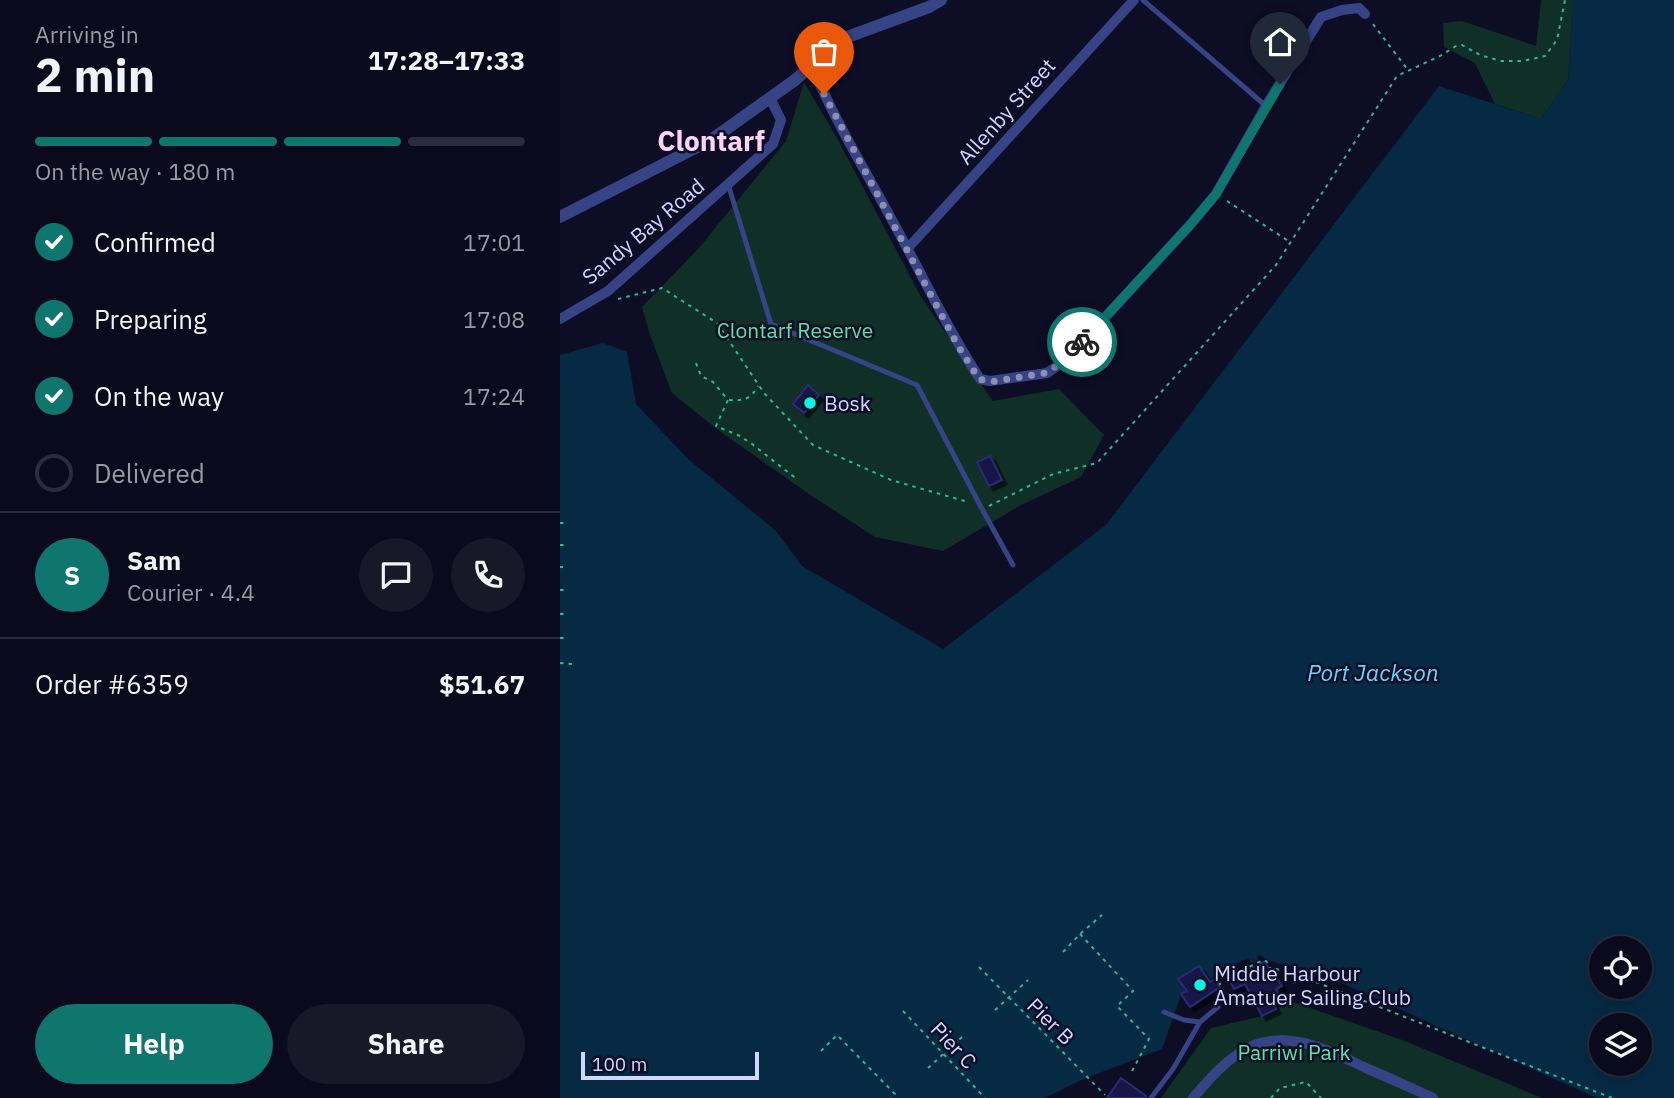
<!DOCTYPE html>
<meta charset="utf-8">
<style>
:root{--surface:#0a0a1c;--page:#181829;--text:#f1f3f6;--muted:#999aa3;--line:#2a2b3b;--accent:#0f766e}
body{margin:0;font-family:"IBM Plex Sans",sans-serif;background:var(--page);color:var(--text);height:100vh;display:flex;flex-direction:column;font-size:26px;white-space:nowrap}
*{box-sizing:border-box;margin:0}
p{font-size:23px;color:var(--muted)}
.icon{flex:none;width:38px;height:38px;fill:none;stroke:currentColor;stroke-width:2;stroke-linecap:round;stroke-linejoin:round}
.map{position:relative;flex:1;overflow:hidden}
.details{display:flex;flex-direction:column;background:var(--surface);width:560px}
.details>*{flex:none}
.buttons{position:absolute;left:1029px;top:936px;display:grid;gap:14px}
.buttons a{display:grid;place-items:center;width:63px;height:63px;border-radius:50%;background:var(--surface);box-shadow:0 4px 18px #0003,0 0 0 2px var(--line);font-size:35px}
.scale{position:absolute;left:21px;bottom:18px;width:178px;box-sizing:border-box;padding-left:7px;border:4px solid #d1d5ff;border-top:0;font-size:19px;line-height:24px;white-space:nowrap;color:#d1d5ff;-webkit-text-stroke:5px #0d0e25;paint-order:stroke}
.pin{position:absolute;display:grid;place-items:center;width:60px;height:60px;color:#fff;margin:-72px -30px;border-radius:50% 50% 50% 0;rotate:-45deg;box-shadow:0 0 7px #0007}
.pin .icon{rotate:45deg}
.courier{position:absolute;display:grid;place-items:center;width:70px;height:70px;margin:-35px;border:5px solid #0f766e;border-radius:50%;background:#fff;color:#222;box-shadow:0 2px 9px #0007}
.overview em{font-style:normal;font-weight:700}
.overview div{display:flex;flex-direction:column-reverse}
.overview{display:flex;align-items:center;justify-content:space-between;height:119px;padding:0 35px}
h1{font-size:46px;font-weight:700;line-height:52px}
.bar{display:grid;grid-template-columns:repeat(4,1fr);gap:10px 7px;align-content:center;height:84px;padding:0 35px}
.bar i{height:9px;border-radius:5px;background:var(--line)}
.bar .selected{background:var(--accent)}
.bar p{grid-column:span 4}
.line{display:flex;align-items:center;gap:18px;padding:0 35px;border-top:2px solid var(--line)}
.line div{flex:1}
.round{display:grid;place-items:center;flex:none;width:74px;height:74px;border-radius:37px;background:var(--page)}
ol{padding:0 35px;list-style:none}
li{display:flex;align-items:center;gap:21px;height:77px}
li p{margin-inline-start:auto}
li .icon{padding:7px;border-radius:50%;background:var(--accent);color:#fff;stroke-width:4}
li:last-child{color:var(--muted)}
li i{width:38px;height:38px;border:4px solid var(--line);border-radius:50%}
.primary-button{display:flex;gap:14px;margin-top:auto;padding:14px 35px}
.primary-button a{flex:1;height:80px;border-radius:42px;background:var(--accent);color:#fff;font-size:28px;font-weight:700;line-height:80px;text-align:center}
.primary-button a+a{background:var(--page);color:var(--text)}
main{display:flex;flex:1;min-height:0}
.map>svg:first-child{display:block}
.green{fill:#102f27}
.water{fill:#072a44;fill-rule:evenodd}
.building{fill:#181947;stroke:#292a74;stroke-width:2;filter:url(#shadow)}
.lines{fill:none;stroke-linecap:round;stroke-linejoin:round}
.path{stroke:#28bb94;stroke-width:2;stroke-dasharray:3.5 5;stroke-linecap:butt}
.service{stroke:#364486;stroke-width:5}
.minor{stroke:#364486;stroke-width:10}
.tertiary{stroke:#364486;stroke-width:12}
.done{stroke:#8c8fb3;stroke-width:7;stroke-dasharray:0 12.6}
.route{stroke:#0f766e;stroke-width:9}
.poi-dot{fill:#00fce0;stroke:#0d0e25;stroke-width:2.5}
.labels{text-anchor:middle;dominant-baseline:central;stroke-width:5;stroke-linejoin:round;paint-order:stroke}
.street-label{font-size:21px;fill:#d1d5ff;stroke:#0d0e25}
.park-label{font-size:21px;fill:#56e5a4;stroke:#0d0e25}
.poi-label{font-size:21px;fill:#d1d5ff;stroke:#0d0e25;text-anchor:start}
.water-label{font-size:23px;font-style:italic;fill:#5fd7ff;stroke:#0d0e25}
.district-label{font-size:28px;font-weight:bold;fill:#ffd3f8;stroke:#0d0e25}
</style>
<main>
<section class="details">
<div class="overview"><div><h1>2 min</h1><p>Arriving in</p></div><em>17:28–17:33</em></div>
<div class="bar"><i class="selected"></i><i class="selected"></i><i class="selected"></i><i></i><p>On the way · 180 m</p></div>
<ol>
<li><svg class="icon" aria-label="check" viewBox="0 0 24 24"><path d="M5 12l5 5 9-10"/></svg>Confirmed<p>17:01</p></li>
<li><svg class="icon" aria-label="check" viewBox="0 0 24 24"><path d="M5 12l5 5 9-10"/></svg>Preparing<p>17:08</p></li>
<li><svg class="icon" aria-label="check" viewBox="0 0 24 24"><path d="M5 12l5 5 9-10"/></svg>On the way<p>17:24</p></li>
<li><i></i>Delivered</li>
</ol>
<div class="line" style="height:126px"><b class="round" style="background:var(--accent);color:#fff">S</b><div><b>Sam</b><p>Courier · 4.4</p></div><a class="round"><svg class="icon" aria-label="chat" viewBox="0 0 24 24"><path d="M4 5h16v11H9l-5 4z"/></svg></a><a class="round"><svg class="icon" aria-label="phone" viewBox="0 0 24 24"><path d="M5 4h4l2 5-3 2q2 4 5 5l2-3 5 2v4C11 20 4 13 5 4z"/></svg></a></div>
<div class="line" style="height:91px"><div>Order #6359</div><b>$51.67</b></div>
<div class="primary-button"><a>Help</a><a>Share</a></div>
</section>
<div class="map">
<svg width="1114" height="1098" viewBox="0 0 1114 1098">
<defs>
<filter id="shadow"><feDropShadow dx="4.5" dy="4.5" stdDeviation="0" flood-color="#0009"/></filter>
</defs>
<rect width="100%" height="100%" fill="#0d0e25"/>
<!-- green -->
<path class="green" d="M 981,0 L 1013,0 L 1008,80 L 981,119 L 935,104 L 915,63 L 884,47 L 883,23 L 902,21 L 976,46 Z
M 244,82 L 277,138 L 361,297 L 433,401 L 499,389 L 544,435 L 521,477 L 461,505 L 383,551 L 315,537 L 249,494 L 158,430 L 112,393 L 90,335 L 82,307 L 139,248 L 226,141 Z
M 730,1001 L 845,1041 L 982,1098 L 601,1098 L 651,1028 L 702,1016 Z"/>
<!-- water -->
<path class="water" d="M 1013,0 L 1114,0 L 1114,1098 L 1037,1098 L 748,968 C 727,966 717,965 699,955 L 697,957 L 698,960 L 692,963 L 688,958 L 676,964 L 679,970 L 672,973 L 671,972 L 652,977 L 650,982 L 639,966 L 619,979 L 627,991 L 621,995 L 602,1049 L 521,1080 L 485,1098 L 0,1098 L 0,355 L 43,343 L 67,352 L 76,404 L 128,459 L 215,530 L 242,566 L 383,649 L 546,525 L 879,86 L 981,119 L 1008,80 ZM 1041,948 L 1080,948 L 1080,987 L 1041,987 ZM 1041,1026 L 1080,1026 L 1080,1064 L 1041,1064 Z"/>
<!-- building -->
<path class="building" d="M 248,385 L 259,395 L 244,413 L 233,404 Z
M 430,456 L 442,480 L 429,486 L 417,462 Z
M 704,962 L 716,977 L 722,986 L 716,989 L 718,993 L 711,997 L 716,1009 L 702,1016 L 685,984 L 674,989 L 669,979 Z
M 639,966 L 650,982 L 655,979 L 660,987 L 630,1007 L 621,994 L 627,991 L 618,979 Z
M 561,1078 L 586,1096 L 586,1098 L 547,1098 Z"/>
<g class="lines">
<!-- path -->
<path class="path" d="M 813,24 L 848,70
M 667,201 L 730,242
M 58,299 L 102,288 L 157,323 L 204,393 L 253,445 L 331,480 L 408,502
M 136,363 L 141,376 L 153,382 L 168,400 L 156,426 L 180,436 L 192,444 L 238,480
M 169,400 C 184,401 191,399 198,386
M 429,506 L 493,474 L 537,463 L 716,265 L 837,76 L 880,56 L 896,46 L 902,45 L 920,55 L 941,61 L 963,61 L 985,56 L 997,40 L 1005,0
M 0,523 L 4,523
M 0,545 L 4,545
M 0,567 L 3,567
M 0,590 L 7,590
M 0,614 L 6,614
M 0,638 L 6,638
M 0,663 L 13,664
M 520,934 L 573,991 L 557,1006 L 589,1039 L 570,1075
M 503,952 L 520,934 L 542,915
M 419,967 L 545,1095
M 665,1001 L 664,992 L 657,978 L 673,975 L 703,960 L 706,961 L 712,971 L 716,969 L 730,972 L 1052,1098
M 435,1010 L 468,980
M 343,1011 L 425,1098
M 261,1051 L 277,1035 L 335,1094 L 331,1098
M 368,1068 L 402,1037
M 711,1098 L 720,1088 L 746,1082 L 761,1098"/>
<!-- service -->
<path class="service" d="M 583,0 L 706,106
M 168,184 L 211,324 L 357,385 L 422,509 L 453,565
M 604,1012 L 624,1020 L 640,1022
M 591,1098 L 613,1069 L 640,1022 L 658,1007"/>
<!-- minor -->
<path class="minor" d="M 252,66 C 276,124 310,178 339,233 C 366,282 389,332 420,379 L 430,381 L 487,373 L 506,360 L 630,225 L 656,194 L 706,106 L 761,17 L 782,10 L 799,8 L 805,14
M 348,248 L 574,0
M 0,319 L 48,291 L 213,144 L 221,120 L 210,98
M 633,1098 C 650,1078 669,1056 694,1045 C 733,1030 774,1053 808,1069 C 830,1078 851,1088 873,1098"/>
<!-- tertiary -->
<path class="tertiary" d="M 0,217 L 151,140 L 235,80 L 279,42 L 290,36 L 369,7 L 381,0"/>
</g>
<g class="lines">
<!-- done -->
<path class="done" d="M 264,94 L 398,346 L 419,379 L 430,382 L 486,373 L 506,360 L 522,342"/>
<!-- route -->
<path class="route" d="M 522,342 L 630,225 L 656,194 L 720,84"/>
</g>
<!-- markers -->
<g class="poi-dot">
<circle cx="250" cy="403" r="7"/>
<circle cx="640" cy="985" r="7"/>
</g>
<g class="labels">
<!-- street labels -->
<g class="street-label">
<text transform="translate(446 111) rotate(-48)">Allenby Street</text>
<text transform="translate(83 231) rotate(-40)">Sandy Bay Road</text>
<text transform="translate(491 1021) rotate(45)">Pier B</text>
<text transform="translate(394 1045) rotate(47)">Pier C</text>
</g>
<!-- park labels -->
<g class="park-label">
<text x="235" y="330">Clontarf Reserve</text>
<text x="734" y="1052">Parriwi Park</text>
</g>
<!-- poi labels -->
<g class="poi-label">
<text x="264" y="403">Bosk</text>
<text x="654" y="973">Middle Harbour<tspan x="654" dy="24">Amatuer Sailing Club</tspan></text>
</g>
<!-- water labels -->
<g class="water-label">
<text x="813" y="672">Port Jackson</text>
</g>
<!-- district labels -->
<g class="district-label">
<text x="151" y="140">Clontarf</text>
</g>
</g>
</svg>
<div class="buttons">
<a><svg class="icon" aria-label="locate" viewBox="0 0 24 24"><circle cx="12" cy="12" r="6"/><path d="M12 2v4M12 18v4M2 12h4M18 12h4"/></svg></a>
<a><svg class="icon" aria-label="layers" viewBox="0 0 24 24"><path d="M12 4l9 5-9 5-9-5zM3 14l9 5 9-5"/></svg></a>
</div>
<div class="scale">100 m</div>
<div class="pin" style="left:264px;top:94px;background:#ea580c"><svg class="icon" aria-label="bag" viewBox="0 0 24 24"><path d="M5 8h14l-1 12H6zM9 8a3 3 0 0 1 6 0"/></svg></div>
<div class="pin" style="left:720px;top:84px;background:#1f2937"><svg class="icon" aria-label="home" viewBox="0 0 24 24"><path d="M3 11l9-7 9 7M6 9v11h12V9"/></svg></div>
<div class="courier" style="left:522px;top:342px"><svg class="icon" aria-label="bike" viewBox="0 0 24 24"><circle cx="6" cy="16" r="4"/><circle cx="18" cy="16" r="4"/><path d="M6 16l4-8h5l3 8M10 8l3 8H6M13 5h3"/></svg></div>
</div>
</main>
